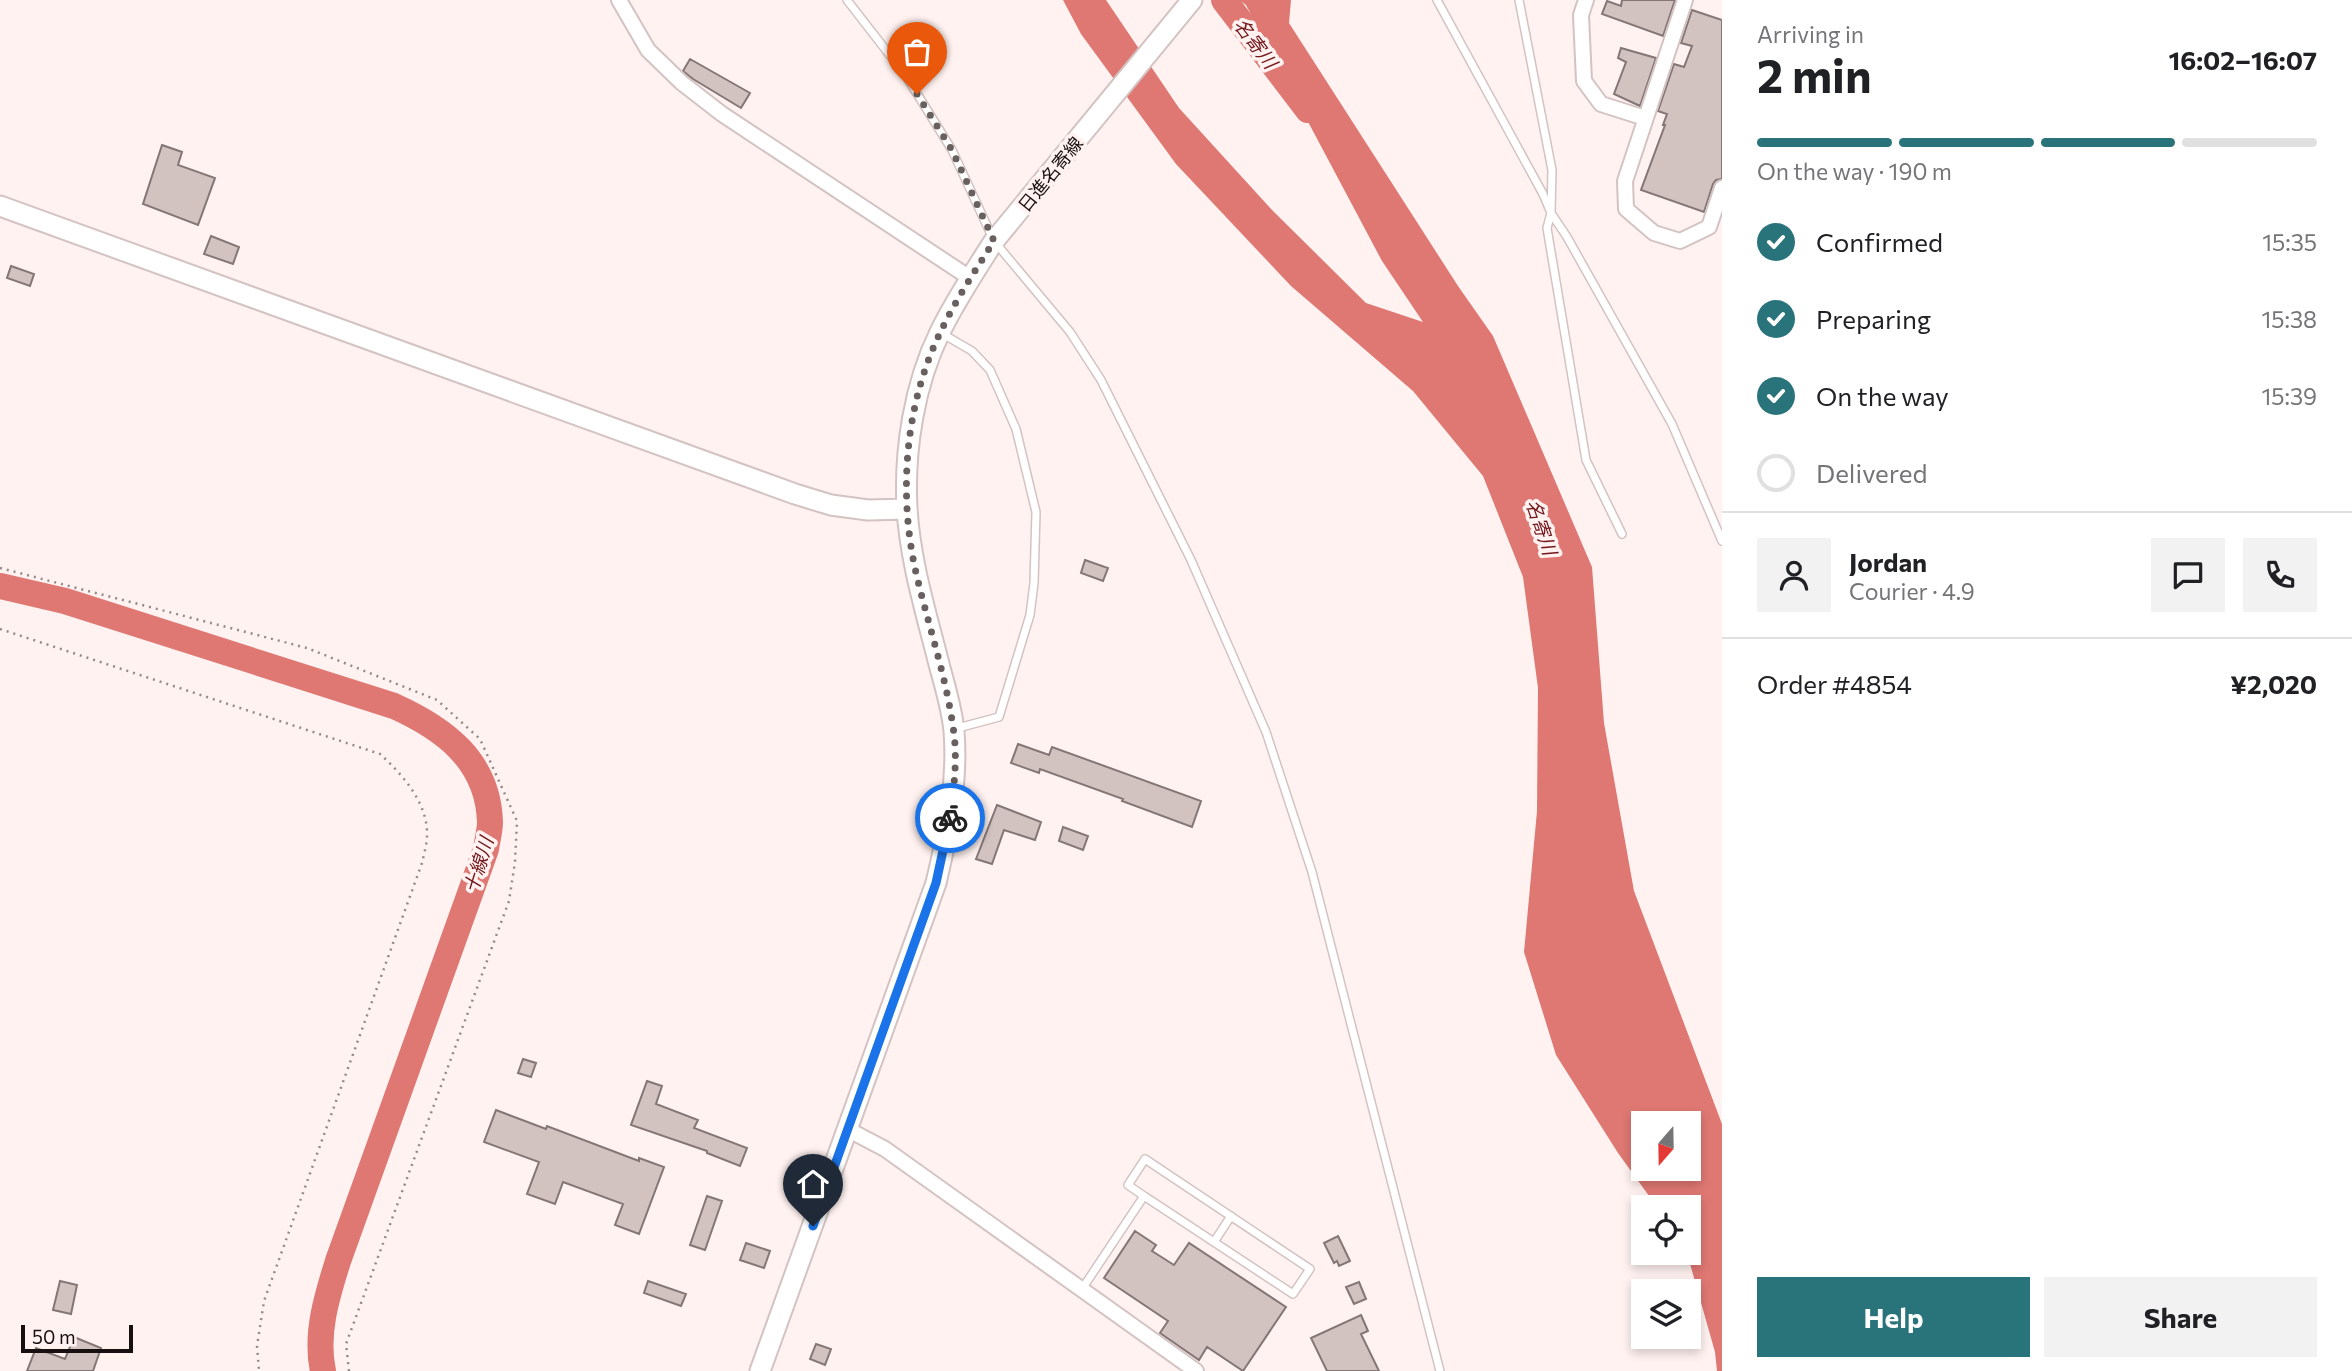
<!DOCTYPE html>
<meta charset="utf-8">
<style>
:root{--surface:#fff;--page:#f2f2f2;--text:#202124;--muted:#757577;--line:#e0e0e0;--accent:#29737a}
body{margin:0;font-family:Commissioner,"Noto Sans JP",sans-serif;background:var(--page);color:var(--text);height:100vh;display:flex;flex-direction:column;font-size:26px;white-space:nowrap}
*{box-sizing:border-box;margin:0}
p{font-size:23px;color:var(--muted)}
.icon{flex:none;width:38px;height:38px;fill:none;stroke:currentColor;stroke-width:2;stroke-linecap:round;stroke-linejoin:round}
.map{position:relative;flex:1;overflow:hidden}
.panel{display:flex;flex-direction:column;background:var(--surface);width:630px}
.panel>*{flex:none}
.needle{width:46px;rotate:200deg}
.buttons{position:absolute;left:1631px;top:1111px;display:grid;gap:14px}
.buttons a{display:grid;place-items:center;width:70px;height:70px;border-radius:0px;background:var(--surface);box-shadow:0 4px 10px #0003;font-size:35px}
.scale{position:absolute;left:21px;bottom:18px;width:112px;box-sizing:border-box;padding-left:7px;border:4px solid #161110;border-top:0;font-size:19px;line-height:24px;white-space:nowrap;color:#161110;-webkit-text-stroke:5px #fff2f0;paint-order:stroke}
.pin{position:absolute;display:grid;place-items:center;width:60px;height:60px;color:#fff;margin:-72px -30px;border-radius:50% 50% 50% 0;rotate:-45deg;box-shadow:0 0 7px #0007}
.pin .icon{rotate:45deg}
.courier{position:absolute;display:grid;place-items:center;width:70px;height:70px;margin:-35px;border:5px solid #1a73e8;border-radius:50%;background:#fff;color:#222;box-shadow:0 2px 9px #0007}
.head em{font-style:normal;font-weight:700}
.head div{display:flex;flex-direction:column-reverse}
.head{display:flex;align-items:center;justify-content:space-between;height:119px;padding:0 35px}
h1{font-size:46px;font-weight:700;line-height:52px}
.bar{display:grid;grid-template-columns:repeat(4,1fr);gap:10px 7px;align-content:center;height:84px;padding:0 35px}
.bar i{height:9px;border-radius:5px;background:var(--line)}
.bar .selected{background:var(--accent)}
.bar p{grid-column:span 4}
.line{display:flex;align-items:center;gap:18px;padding:0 35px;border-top:2px solid var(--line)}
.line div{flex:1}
.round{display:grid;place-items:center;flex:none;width:74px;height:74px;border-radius:0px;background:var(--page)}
ol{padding:0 35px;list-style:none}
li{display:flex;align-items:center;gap:21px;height:77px}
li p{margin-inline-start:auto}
li .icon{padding:7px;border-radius:50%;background:var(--accent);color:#fff;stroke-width:4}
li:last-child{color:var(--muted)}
li i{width:38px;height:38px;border:4px solid var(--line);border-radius:50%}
.primary-button{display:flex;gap:14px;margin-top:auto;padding:14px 35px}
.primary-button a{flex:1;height:80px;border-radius:0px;background:var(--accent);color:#fff;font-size:28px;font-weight:700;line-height:80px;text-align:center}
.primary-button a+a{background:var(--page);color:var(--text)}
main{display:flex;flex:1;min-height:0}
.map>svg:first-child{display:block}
.water{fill:#df7873;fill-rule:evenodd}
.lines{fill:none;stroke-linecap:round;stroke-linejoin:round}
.river{stroke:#df7873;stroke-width:26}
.building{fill:#d2c3c1;stroke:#847675;stroke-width:2}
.lane-casing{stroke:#d3c3c2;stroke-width:10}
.street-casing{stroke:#d3c3c2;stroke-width:18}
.secondary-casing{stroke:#d3c3c2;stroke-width:23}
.path{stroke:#938a88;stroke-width:2.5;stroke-dasharray:2 5;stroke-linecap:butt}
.lane{stroke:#fff;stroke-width:7}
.street{stroke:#fff;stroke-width:14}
.secondary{stroke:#fff;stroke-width:19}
.done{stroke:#68605e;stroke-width:7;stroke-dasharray:0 12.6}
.route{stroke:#1a73e8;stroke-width:9}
.labels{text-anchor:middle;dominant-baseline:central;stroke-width:7;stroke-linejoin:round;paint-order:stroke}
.street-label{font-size:18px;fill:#161110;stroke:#fff2f0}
.water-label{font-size:19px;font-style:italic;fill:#74181c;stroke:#fff2f0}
</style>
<main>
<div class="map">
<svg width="1722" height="1371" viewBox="0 0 1722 1371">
<rect width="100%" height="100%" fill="#fff2f0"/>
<!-- water -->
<path class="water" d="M 1063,0 L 1106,0 L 1179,108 L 1273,211 L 1366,303 L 1423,322 L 1382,261 L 1246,5 L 1239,0 L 1291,0 L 1289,23 L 1458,286 L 1493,336 L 1592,567 L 1604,723 L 1634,891 L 1722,1124 L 1722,1371 L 1717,1371 L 1715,1352 L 1687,1253 L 1689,1208 L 1657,1207 L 1618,1153 L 1556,1055 L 1524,952 L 1537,811 L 1538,688 L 1523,577 L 1483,476 L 1413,391 L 1291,286 L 1176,164 L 1081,34 ZM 1643,1124 L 1689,1124 L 1689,1169 L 1643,1169 Z"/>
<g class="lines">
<!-- river -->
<path class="river" d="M 1224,0 L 1308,110
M 0,586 L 65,601 L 394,706 C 445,729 488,761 490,822 C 490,831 487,841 486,849 L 338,1261 C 327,1296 315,1334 323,1371"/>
</g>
<!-- building -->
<path class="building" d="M 1622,0 L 1675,0 L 1663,36 L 1602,14 L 1607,1 L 1621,6 Z
M 1692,10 L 1722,20 L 1722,179 L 1716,180 L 1713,184 L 1704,212 L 1641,190 L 1665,125 L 1663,125 L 1667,114 L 1658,111 L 1674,64 L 1684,67 L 1692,46 L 1681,43 Z
M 1621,48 L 1656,58 L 1640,106 L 1614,94 L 1626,62 L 1618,58 Z
M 690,59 L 750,93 L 741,108 L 693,79 L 683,71 Z
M 162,145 L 182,152 L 178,165 L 215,178 L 198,225 L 143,204 Z
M 211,236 L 239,247 L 233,264 L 204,254 Z
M 11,266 L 34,274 L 30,286 L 7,278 Z
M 1085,560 L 1108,568 L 1103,581 L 1081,573 Z
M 1018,744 L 1049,755 L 1052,747 L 1201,801 L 1192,827 L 1122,801 L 1123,799 L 1040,769 L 1039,773 L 1011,763 Z
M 997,805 L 1041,822 L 1035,840 L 1004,830 L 992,864 L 976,859 Z
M 1063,827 L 1088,836 L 1083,850 L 1059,841 Z
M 523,1059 L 536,1063 L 531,1077 L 518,1073 Z
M 647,1081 L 662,1086 L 656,1104 L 698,1120 L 694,1128 L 747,1148 L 740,1166 L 707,1153 L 707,1151 L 631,1125 Z
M 496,1110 L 546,1129 L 547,1126 L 639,1161 L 639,1158 L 664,1167 L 639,1234 L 615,1225 L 623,1204 L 563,1182 L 555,1204 L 527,1194 L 539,1162 L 484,1142 Z
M 707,1196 L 722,1201 L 705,1250 L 690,1245 Z
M 1135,1231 L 1156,1245 L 1152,1251 L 1174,1265 L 1189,1243 L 1286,1307 L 1243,1371 L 1207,1347 L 1199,1360 L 1160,1333 L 1168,1321 L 1104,1278 Z
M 1338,1236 L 1350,1261 L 1339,1266 L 1337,1261 L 1334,1263 L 1324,1243 Z
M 746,1243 L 770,1251 L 764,1268 L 740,1260 Z
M 60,1281 L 77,1285 L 71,1314 L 53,1310 Z
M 648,1281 L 686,1294 L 681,1306 L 644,1293 Z
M 1359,1282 L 1366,1299 L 1354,1304 L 1346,1287 Z
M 1361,1315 L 1368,1331 L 1361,1334 L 1379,1371 L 1327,1371 L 1311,1338 Z
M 74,1337 L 101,1348 L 93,1371 L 27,1371 L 36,1348 L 65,1359 Z
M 816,1344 L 831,1349 L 825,1365 L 810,1359 Z"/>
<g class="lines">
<!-- lane casing -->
<g class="lane-casing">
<path id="lane" d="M 847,0 L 906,76 L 952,150 L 994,241 L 1070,332 L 1101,380 L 1191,560 L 1266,732 L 1312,872 L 1440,1371
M 1437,0 L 1543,194 L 1551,213 L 1567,237 L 1672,424 L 1722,541
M 1519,0 L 1552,170 L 1551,213 L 1547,228 L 1586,460 L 1622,534
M 941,333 L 972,351 L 990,370 L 1016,429 L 1036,512 L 1034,583 L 1030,615 L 999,717 L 954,729
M 1214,1242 L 1231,1216
M 1082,1289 L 1144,1196 L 1293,1294 L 1310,1269 L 1145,1159 L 1128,1185 L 1144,1196"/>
</g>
<!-- street casing -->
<g class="street-casing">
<path id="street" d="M 619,0 L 648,50 L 682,83 L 722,114 L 970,278
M 1586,0 L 1581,15 L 1584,81 L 1601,104 L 1645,118
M 1685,0 L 1625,181 L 1626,209 L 1654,233 L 1680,241 L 1709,227 L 1722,188
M 847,1129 L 885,1149 L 1196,1371"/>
</g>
<!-- secondary casing -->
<g class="secondary-casing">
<path id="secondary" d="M 0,206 L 795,494 L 831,505 L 868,510 L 907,509
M 760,1371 L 936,883 C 948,832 958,782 954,731 C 952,710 946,689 940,668 C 927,616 910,562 907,508 C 904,450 914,385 940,332 C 955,301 975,271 994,241 L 1192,0"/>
</g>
<!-- path -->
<path class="path" d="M 0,568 L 307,648 L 437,700 L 480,739 L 517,821 L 515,862 L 509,901 L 346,1344 L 349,1371
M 0,629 L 380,754 C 402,774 428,803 427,835 C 427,844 424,854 422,863 L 264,1301 L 257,1346 L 259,1371"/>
<!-- lane -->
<use href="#lane" class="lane"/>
<!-- street -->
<use href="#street" class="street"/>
<!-- secondary -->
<use href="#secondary" class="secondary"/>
</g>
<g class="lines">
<!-- done -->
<path class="done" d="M 917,94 L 952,150 L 994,241 C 975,271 955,301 940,333 C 904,407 898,498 917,577 C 929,627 946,677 953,727 C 958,757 954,788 950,818"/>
<!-- route -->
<path class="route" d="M 813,1226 L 936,883 L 950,818"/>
</g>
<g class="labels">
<!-- street labels -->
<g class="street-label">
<text transform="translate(1050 174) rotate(-51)">日進名寄線</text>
</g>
<!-- water labels -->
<g class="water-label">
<text transform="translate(1256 43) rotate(53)">名寄川</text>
<text transform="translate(1542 527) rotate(71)">名寄川</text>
<text transform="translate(478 865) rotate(-73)">十線川</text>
</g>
</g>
</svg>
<div class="buttons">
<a><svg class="needle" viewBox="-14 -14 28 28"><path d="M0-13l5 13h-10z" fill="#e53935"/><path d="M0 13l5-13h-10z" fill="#757577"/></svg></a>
<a><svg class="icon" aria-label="locate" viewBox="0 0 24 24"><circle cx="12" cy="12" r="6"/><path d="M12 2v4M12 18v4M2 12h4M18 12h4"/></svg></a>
<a><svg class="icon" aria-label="layers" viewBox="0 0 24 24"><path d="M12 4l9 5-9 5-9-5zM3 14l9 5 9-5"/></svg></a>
</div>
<div class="scale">50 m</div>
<div class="pin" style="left:917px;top:94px;background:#ea580c"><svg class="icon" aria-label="bag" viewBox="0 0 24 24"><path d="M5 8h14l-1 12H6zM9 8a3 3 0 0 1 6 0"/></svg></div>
<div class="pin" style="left:813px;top:1226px;background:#1f2937"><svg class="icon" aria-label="home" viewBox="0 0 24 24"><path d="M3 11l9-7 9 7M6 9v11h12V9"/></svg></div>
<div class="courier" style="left:950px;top:818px"><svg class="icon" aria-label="bike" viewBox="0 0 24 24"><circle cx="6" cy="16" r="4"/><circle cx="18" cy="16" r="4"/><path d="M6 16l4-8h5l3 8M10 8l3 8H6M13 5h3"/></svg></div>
</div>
<section class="panel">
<div class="head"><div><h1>2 min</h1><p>Arriving in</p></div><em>16:02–16:07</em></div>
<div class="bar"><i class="selected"></i><i class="selected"></i><i class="selected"></i><i></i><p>On the way · 190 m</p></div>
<ol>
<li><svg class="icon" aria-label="check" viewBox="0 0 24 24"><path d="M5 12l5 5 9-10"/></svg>Confirmed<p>15:35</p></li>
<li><svg class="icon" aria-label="check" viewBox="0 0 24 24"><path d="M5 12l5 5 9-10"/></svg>Preparing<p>15:38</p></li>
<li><svg class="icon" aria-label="check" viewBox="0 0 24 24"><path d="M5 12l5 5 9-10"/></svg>On the way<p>15:39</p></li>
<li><i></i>Delivered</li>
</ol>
<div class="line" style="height:126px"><a class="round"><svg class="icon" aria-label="person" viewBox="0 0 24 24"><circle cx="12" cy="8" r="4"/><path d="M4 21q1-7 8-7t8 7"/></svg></a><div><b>Jordan</b><p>Courier · 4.9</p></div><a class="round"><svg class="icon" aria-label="chat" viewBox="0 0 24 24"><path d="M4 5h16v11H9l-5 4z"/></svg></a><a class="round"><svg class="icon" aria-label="phone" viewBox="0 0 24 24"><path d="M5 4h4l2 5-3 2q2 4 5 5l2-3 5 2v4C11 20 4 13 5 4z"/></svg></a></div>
<div class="line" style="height:91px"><div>Order #4854</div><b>¥2,020</b></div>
<div class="primary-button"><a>Help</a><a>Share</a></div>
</section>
</main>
